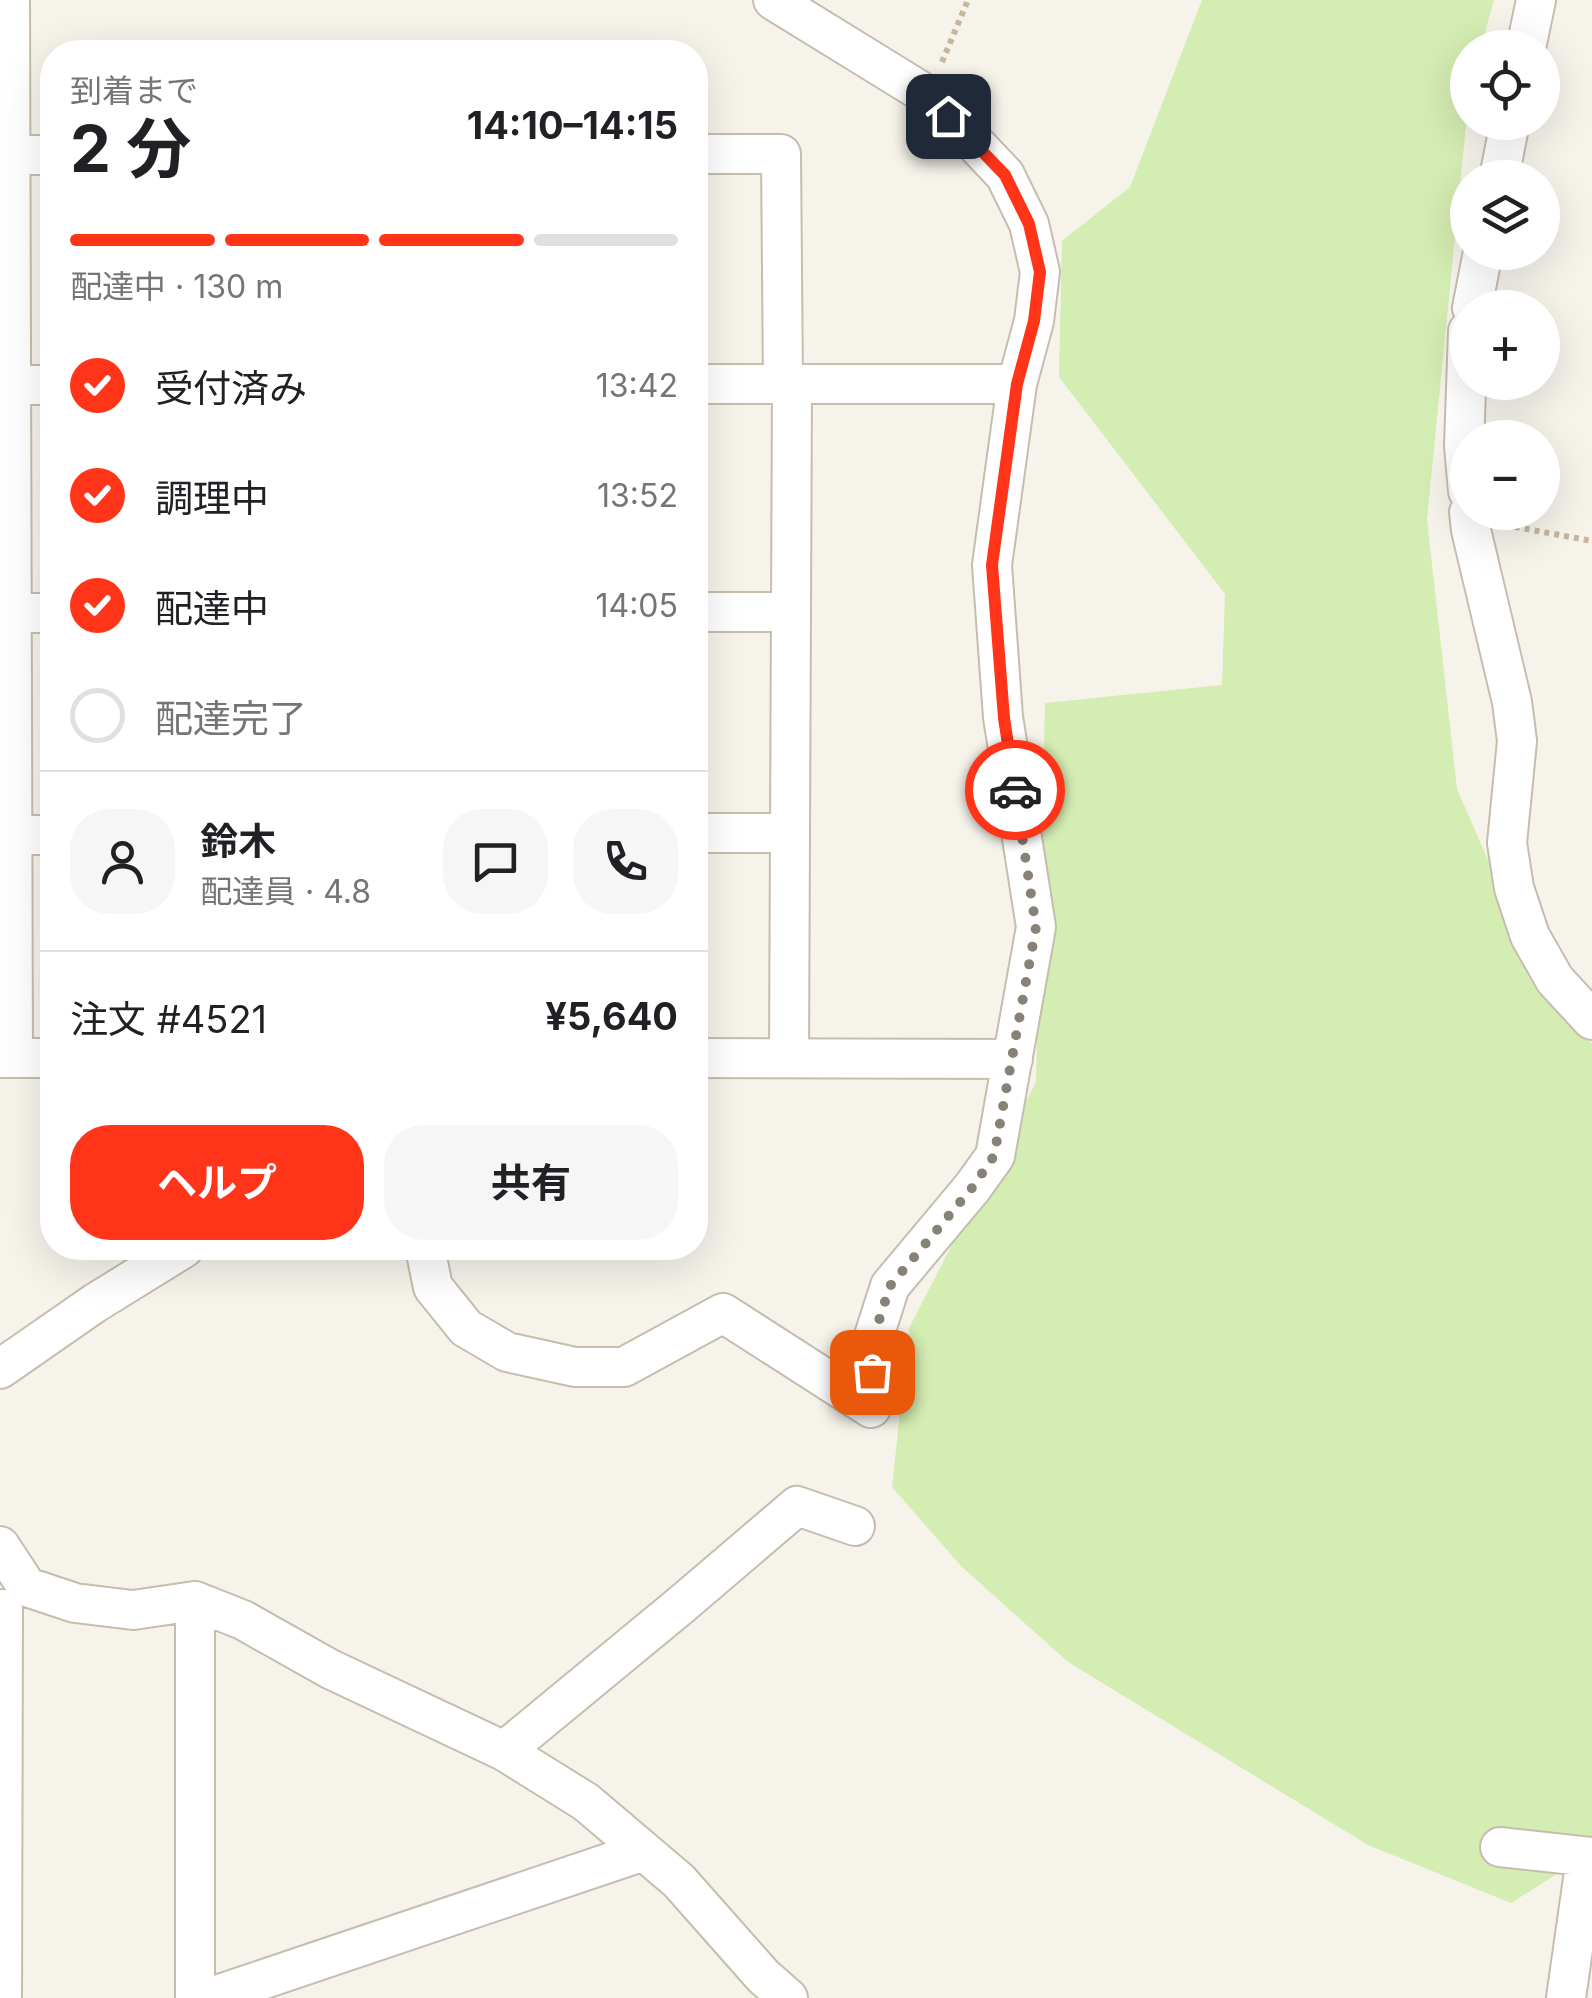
<!DOCTYPE html>
<html lang="ja">
<meta charset="utf-8">
<style>
:root{--surface:#fff;--page:#f6f6f6;--text:#202124;--muted:#757577;--line:#e0e0e0;--accent:#ff3419}
body{margin:0;font-family:Inter,"Noto Sans JP",sans-serif;background:var(--page);color:var(--text);height:100vh;display:flex;flex-direction:column;font-size:38px;white-space:nowrap}
*{box-sizing:border-box;margin:0}
p{font-size:32px;color:var(--muted)}
.icon{flex:none;width:55px;height:55px;fill:none;stroke:currentColor;stroke-width:2;stroke-linecap:round;stroke-linejoin:round}
.map{position:relative;flex:1;overflow:hidden}
.details{position:absolute;left:40px;top:40px;width:668px;height:1220px;display:flex;flex-direction:column;background:var(--surface);border-radius:40px;box-shadow:0 10px 40px #0002}
.details>*{flex:none}
.buttons{position:absolute;left:1450px;top:30px;display:grid;gap:20px}
.buttons a{display:grid;place-items:center;width:110px;height:110px;border-radius:50%;background:var(--surface);box-shadow:0 10px 40px #0002;font-size:50px}
.pin{position:absolute;display:grid;place-items:center;width:85px;height:85px;color:#fff;margin:-42px;border-radius:20px;box-shadow:0 5px 15px #0006}
.courier{position:absolute;display:grid;place-items:center;width:100px;height:100px;margin:-50px;border:8px solid #ff3419;border-radius:50%;background:#fff;color:#222;box-shadow:0 2px 12px #0007}
.headline em{font-style:normal;font-weight:700}
.headline div{display:flex;flex-direction:column-reverse}
.headline{display:flex;align-items:center;justify-content:space-between;height:170px;padding:0 30px}
h1{font-size:65px;font-weight:700;line-height:75px}
.bar{display:grid;grid-template-columns:repeat(4,1fr);gap:15px 10px;align-content:center;height:120px;padding:0 30px}
.bar i{height:12px;border-radius:8px;background:var(--line)}
.bar .selected{background:var(--accent)}
.bar p{grid-column:span 4}
.line{display:flex;align-items:center;gap:25px;padding:0 30px;border-top:2px solid var(--line)}
.line div{flex:1}
.round{display:grid;place-items:center;flex:none;width:105px;height:105px;border-radius:40px;background:var(--page)}
ol{padding:0 30px;list-style:none}
li{display:flex;align-items:center;gap:30px;height:110px}
li p{margin-inline-start:auto}
li .icon{padding:10px;border-radius:50%;background:var(--accent);color:#fff;stroke-width:4}
li:last-child{color:var(--muted)}
li i{width:55px;height:55px;border:5px solid var(--line);border-radius:50%}
.primary-button{display:flex;gap:20px;margin-top:auto;padding:20px 30px}
.primary-button a{flex:1;height:115px;border-radius:40px;background:var(--accent);color:#fff;font-size:40px;font-weight:700;line-height:115px;text-align:center}
.primary-button a+a{background:var(--page);color:var(--text)}
.map>svg:first-child{display:block}
.green{fill:#d4edb2}
.lines{fill:none;stroke-linecap:round;stroke-linejoin:round}
.minor-casing{stroke:#c6bdaf;stroke-width:42}
.path{stroke:#c6b69d;stroke-width:6;stroke-dasharray:5 5;stroke-linecap:butt}
.minor{stroke:#fff;stroke-width:38}
.done{stroke:#888177;stroke-width:10;stroke-dasharray:0 18}
.route{stroke:#ff3419;stroke-width:12}
</style>
<div class="map">
<svg width="1592" height="1998" viewBox="0 0 1592 1998">
<rect width="100%" height="100%" fill="#f6f3eb"/>
<!-- green -->
<path class="green" d="M 1202,0 L 1494,0 L 1481,47 L 1468,48 L 1467,115 L 1427,519 L 1457,789 L 1548,997 L 1592,1044 L 1592,1852 L 1511,1903 L 1368,1845 L 1068,1662 L 961,1566 L 892,1487 L 909,1328 L 1036,1082 L 1045,703 L 1222,685 L 1225,594 L 1059,377 L 1062,241 L 1130,187 Z"/>
<g class="lines">
<!-- minor casing -->
<g class="minor-casing">
<path id="minor" d="M 10,0 L 13,1058
M 773,0 L 927,95 L 968,136 L 1005,175 L 1029,224 L 1040,272 L 1034,321 L 1017,384 L 992,565 L 1003,717 L 1036,927 L 995,1156 L 972,1188 L 890,1286 L 874,1336 L 871,1408
M 1526,48 L 1536,0
M 695,154 L 781,154 L 783,384
M 11,155 L 52,155
M 1499,178 L 1510,122
M 1472,308 L 1483,252
M 1468,331 L 1464,446 L 1468,491
M 695,384 L 1017,384
M 0,385 L 52,385
M 1469,512 L 1471,530 L 1512,702 L 1517,741 L 1507,843 L 1514,888 L 1530,936 L 1555,980 L 1592,1020
M 695,612 L 791,612
M 12,613 L 52,613
M 695,833 L 789,833
M 12,835 L 52,835
M 0,1058 L 52,1058
M 695,1058 L 1013,1059
M 789,1058 L 792,385
M 425,1248 L 433,1287 L 466,1328 L 507,1352 L 575,1367 L 624,1367 L 723,1313 L 871,1408
M 0,1369 L 95,1303 L 184,1248
M 0,1546 L 27,1587 L 75,1603 L 133,1610 L 195,1601 L 243,1620 L 330,1669 L 504,1751 L 586,1802 L 679,1881 L 763,1976 L 788,1998
M 504,1751 L 681,1605 L 797,1506 L 855,1526
M 1500,1847 L 1592,1857
M 2,1998 L 3,1609
M 195,1998 L 195,1601
M 208,1998 L 644,1851
M 1566,1998 L 1586,1858"/>
</g>
<!-- path -->
<path class="path" d="M 942,62 L 968,0
M 1505,525 L 1592,541"/>
<!-- minor -->
<use href="#minor" class="minor"/>
</g>
<g class="lines">
<!-- done -->
<path class="done" d="M 872,1372 L 874,1336 L 890,1286 L 972,1188 L 994,1156 L 1036,927 L 1015,790"/>
<!-- route -->
<path class="route" d="M 948,116 L 1005,175 L 1029,224 L 1040,272 L 1034,321 L 1017,384 L 992,565 L 1004,718 L 1015,790"/>
</g>
</svg>
<div class="buttons">
<a><svg class="icon" aria-label="locate" viewBox="0 0 24 24"><circle cx="12" cy="12" r="6"/><path d="M12 2v4M12 18v4M2 12h4M18 12h4"/></svg></a>
<a><svg class="icon" aria-label="layers" viewBox="0 0 24 24"><path d="M12 4l9 5-9 5-9-5zM3 14l9 5 9-5"/></svg></a>
<a>+</a>
<a>−</a>
</div>
<div class="pin" style="left:872px;top:1372px;background:#ea580c"><svg class="icon" aria-label="bag" viewBox="0 0 24 24"><path d="M5 8h14l-1 12H6zM9 8a3 3 0 0 1 6 0"/></svg></div>
<div class="pin" style="left:948px;top:116px;background:#1f2937"><svg class="icon" aria-label="home" viewBox="0 0 24 24"><path d="M3 11l9-7 9 7M6 9v11h12V9"/></svg></div>
<div class="courier" style="left:1015px;top:790px"><svg class="icon" aria-label="car" viewBox="0 0 24 24"><path d="M5 17H2v-5l4-1 3-4h7l3 4 3 1v5h-3M9 17h6M6 11h13"/><circle cx="7" cy="17" r="2"/><circle cx="17" cy="17" r="2"/></svg></div>
<section class="details">
<div class="headline"><div><h1>2 分</h1><p>到着まで</p></div><em>14:10–14:15</em></div>
<div class="bar"><i class="selected"></i><i class="selected"></i><i class="selected"></i><i></i><p>配達中 · 130 m</p></div>
<ol>
<li><svg class="icon" aria-label="check" viewBox="0 0 24 24"><path d="M5 12l5 5 9-10"/></svg>受付済み<p>13:42</p></li>
<li><svg class="icon" aria-label="check" viewBox="0 0 24 24"><path d="M5 12l5 5 9-10"/></svg>調理中<p>13:52</p></li>
<li><svg class="icon" aria-label="check" viewBox="0 0 24 24"><path d="M5 12l5 5 9-10"/></svg>配達中<p>14:05</p></li>
<li><i></i>配達完了</li>
</ol>
<div class="line" style="height:180px"><a class="round"><svg class="icon" aria-label="person" viewBox="0 0 24 24"><circle cx="12" cy="8" r="4"/><path d="M4 21q1-7 8-7t8 7"/></svg></a><div><b>鈴木</b><p>配達員 · 4.8</p></div><a class="round"><svg class="icon" aria-label="chat" viewBox="0 0 24 24"><path d="M4 5h16v11H9l-5 4z"/></svg></a><a class="round"><svg class="icon" aria-label="phone" viewBox="0 0 24 24"><path d="M5 4h4l2 5-3 2q2 4 5 5l2-3 5 2v4C11 20 4 13 5 4z"/></svg></a></div>
<div class="line" style="height:130px"><div>注文 #4521</div><b>¥5,640</b></div>
<div class="primary-button"><a>ヘルプ</a><a>共有</a></div>
</section>
</div>
